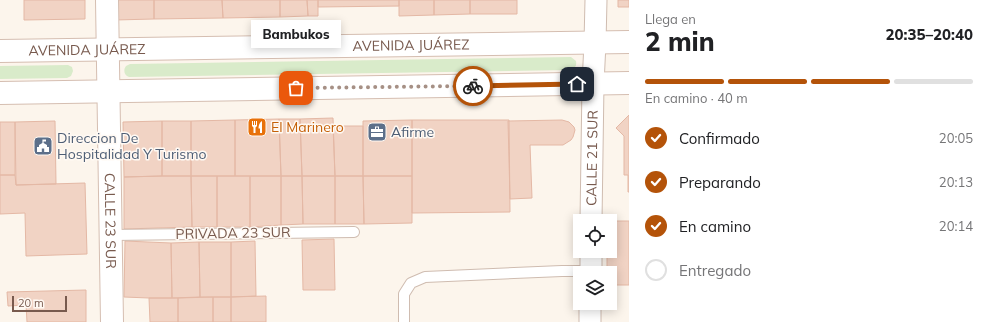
<!DOCTYPE html>
<html lang="es">
<meta charset="utf-8">
<style>
:root{--surface:#fff;--page:#f2f2f2;--text:#202124;--muted:#757577;--line:#e0e0e0;--accent:#b45309}
body{margin:0;font-family:Mulish,sans-serif;background:var(--page);color:var(--text);height:100vh;display:flex;flex-direction:column;font-size:15px;white-space:nowrap}
*{box-sizing:border-box;margin:0}
p{font-size:13px;color:var(--muted)}
.icon{flex:none;width:22px;height:22px;fill:none;stroke:currentColor;stroke-width:2;stroke-linecap:round;stroke-linejoin:round}
.map{position:relative;flex:1;overflow:hidden}
.sheet{display:flex;flex-direction:column;background:var(--surface);width:360px}
.sheet>*{flex:none}
.buttons{position:absolute;left:573px;top:214px;display:grid;gap:8px}
.buttons a{display:grid;place-items:center;width:44px;height:44px;border-radius:0px;background:var(--surface);box-shadow:0 2px 10px #0003;font-size:20px}
.scale{position:absolute;left:12px;bottom:10px;width:55px;box-sizing:border-box;padding-left:4px;border:2px solid #785a4e;border-top:0;font-size:11px;line-height:14px;white-space:nowrap;color:#785a4e;-webkit-text-stroke:3px #fff9f3;paint-order:stroke}
.pin{position:absolute;display:grid;place-items:center;width:34px;height:34px;color:#fff;margin:-17px;border-radius:8px;box-shadow:0 2px 6px #0006}
.courier{position:absolute;display:grid;place-items:center;width:40px;height:40px;margin:-20px;border:3px solid #b45309;border-radius:50%;background:#fff;color:#222;box-shadow:0 1px 5px #0007}
.bubble{position:absolute;height:28px;border-radius:0px;background:var(--surface);box-shadow:0 2px 10px #0003;font-size:13px;font-weight:800;line-height:28px;text-align:center}
.head em{font-style:normal;font-weight:800}
.head div{display:flex;flex-direction:column-reverse}
.head{display:flex;align-items:center;justify-content:space-between;height:68px;padding:0 16px}
h1{font-size:26px;font-weight:800;line-height:30px}
.bar{display:grid;grid-template-columns:repeat(4,1fr);gap:6px 4px;align-content:center;height:48px;padding:0 16px}
.bar i{height:5px;border-radius:3px;background:var(--line)}
.bar .on{background:var(--accent)}
.bar p{grid-column:span 4}
ol{padding:0 16px;list-style:none}
li{display:flex;align-items:center;gap:12px;height:44px}
li p{margin-inline-start:auto}
li .icon{padding:4px;border-radius:50%;background:var(--accent);color:#fff;stroke-width:4}
li:last-child{color:var(--muted)}
li i{width:22px;height:22px;border:2px solid var(--line);border-radius:50%}
main{display:flex;flex:1;min-height:0}
.map>svg:first-child{display:block}
.green{fill:#d9ebca}
.building{fill:#f1d3c4;stroke:#e4b8a5}
.lines{fill:none;stroke-linecap:round;stroke-linejoin:round}
.lane-casing{stroke:#cfbcb0;stroke-width:12}
.street-casing{stroke:#cfbcb0;stroke-width:23}
.secondary-casing{stroke:#d5beb1;stroke-width:24}
.lane{stroke:#fff;stroke-width:10}
.street{stroke:#fff;stroke-width:21}
.secondary{stroke:#fff;stroke-width:22}
.done{stroke:#a69085;stroke-width:4;stroke-dasharray:0 7.2}
.route{stroke:#b45309;stroke-width:5}
.labels{text-anchor:middle;dominant-baseline:central;stroke-width:3;stroke-linejoin:round;paint-order:stroke}
.street-label{font-size:14px;fill:#785a4e;stroke:#fff9f3}
.food-label{font-size:14px;fill:#c56008;stroke:#fff9f3;text-anchor:start}
.service-label{font-size:14px;fill:#4e5e75;stroke:#fff9f3;text-anchor:start}
</style>
<main>
<div class="map">
<svg width="629" height="322" viewBox="0 0 629 322">
<rect width="100%" height="100%" fill="#fcf5ec"/>
<!-- green -->
<path class="green" d="M 571,57 L 576,61 C 577,66 575,69 570,70 L 129,77 C 124,75 123,70 126,66 L 130,64 Z
M 68,65 L 72,67 L 73,71 L 71,76 L 67,78 L 0,79 L 0,66 Z"/>
<!-- building -->
<path class="building" d="M 24,0 L 85,0 L 85,19 L 24,20 Z
M 115,0 L 154,0 L 154,19 L 115,20 Z
M 154,0 L 222,0 L 223,18 L 154,19 Z
M 222,0 L 280,0 L 280,17 L 223,18 Z
M 280,0 L 307,0 L 308,16 L 280,17 Z
M 307,0 L 318,0 L 318,16 L 308,16 Z
M 318,0 L 399,0 L 399,6 L 318,7 Z
M 399,0 L 434,0 L 434,15 L 399,16 Z
M 434,0 L 470,0 L 470,14 L 434,15 Z
M 470,0 L 517,0 L 517,14 L 470,14 Z
M 618,0 L 629,0 L 629,7 L 618,7 Z
M 629,115 L 629,192 L 628,192 L 628,175 L 624,175 L 624,136 L 616,128 Z
M 333,118 L 335,176 L 302,176 L 300,119 Z
M 279,119 L 281,176 L 235,176 L 235,120 Z
M 279,119 L 300,119 L 302,176 L 281,176 Z
M 235,120 L 235,176 L 191,176 L 191,121 Z
M 412,120 L 412,176 L 363,176 L 363,121 Z
M 412,120 L 509,120 L 510,212 L 412,213 Z
M 562,120 L 569,122 L 574,127 L 575,130 L 573,137 L 571,140 L 563,145 L 530,145 L 532,198 L 510,199 L 508,121 Z
M 55,121 L 56,184 L 16,185 L 15,122 Z
M 162,121 L 191,121 L 191,176 L 162,176 Z
M 162,121 L 162,176 L 124,177 L 123,122 Z
M 0,122 L 15,122 L 15,175 L 0,175 Z
M 333,126 L 363,126 L 363,176 L 335,176 Z
M 0,175 L 15,175 L 16,185 L 85,183 L 87,254 L 26,256 L 25,213 L 0,214 Z
M 162,176 L 191,176 L 192,227 L 124,229 L 124,177 Z
M 191,176 L 217,176 L 217,227 L 192,227 Z
M 217,176 L 250,176 L 250,227 L 217,227 Z
M 250,176 L 281,176 L 281,225 L 250,227 Z
M 281,176 L 302,176 L 303,224 L 281,225 Z
M 302,176 L 335,176 L 335,224 L 303,224 Z
M 335,176 L 363,176 L 364,224 L 335,224 Z
M 363,176 L 412,176 L 412,223 L 364,224 Z
M 610,221 L 629,221 L 629,285 L 610,285 L 610,273 L 607,273 L 607,251 L 610,251 Z
M 334,239 L 335,290 L 303,290 L 302,240 Z
M 125,241 L 171,243 L 172,298 L 149,298 L 124,297 Z
M 255,241 L 256,296 L 231,297 L 231,242 Z
M 199,242 L 200,297 L 172,298 L 171,243 Z
M 199,242 L 231,242 L 231,297 L 200,297 Z
M 86,290 L 86,322 L 27,322 L 26,305 L 8,306 L 7,292 Z
M 266,296 L 266,322 L 231,322 L 231,297 Z
M 213,297 L 213,322 L 178,322 L 178,298 Z
M 213,297 L 231,297 L 231,322 L 213,322 Z
M 149,298 L 178,298 L 178,322 L 150,322 Z"/>
<g class="lines">
<!-- lane casing -->
<g class="lane-casing">
<path id="lane" d="M 111,235 L 354,232
M 404,322 L 404,294 L 411,283 L 425,277 L 562,271 L 591,271"/>
</g>
<!-- street casing -->
<g class="street-casing">
<g id="street">
<path id="s1" d="M 591,221 L 593,84 L 595,43 L 596,0"/>
<path d="M 591,273 L 591,251"/>
<path d="M 590,322 L 590,303"/>
</g>
</g>
<!-- secondary casing -->
<g class="secondary-casing">
<g id="secondary">
<path id="s2" d="M 107,0 L 112,322"/>
<path id="s3" d="M 0,51 L 629,42"/>
<path d="M 0,93 L 629,83"/>
</g>
</g>
<!-- lane -->
<use href="#lane" class="lane"/>
<!-- street -->
<use href="#street" class="street"/>
<!-- secondary -->
<use href="#secondary" class="secondary"/>
</g>
<g class="lines">
<!-- done -->
<path class="done" d="M 296,88 L 473,86"/>
<!-- route -->
<path class="route" d="M 473,86 L 577,84"/>
</g>
<!-- icons -->
<defs>
<g id="restaurant-square" transform="scale(1)"><rect x="-9" y="-9" width="18" height="18" rx="4" fill="#e8710a" stroke="#fff9f3"/><path d="M-5-6h1v4h1v-4h1v4h1v-4h1v5L-1.5 .5V6h-2V.5L-5-1ZM5-6V6H3V1.5H1.5Q1.5-4 5-6Z" fill="#fff"/></g>
<g id="office-square" transform="scale(1)"><rect x="-9" y="-9" width="18" height="18" rx="4" fill="#5c6f8a" stroke="#fff9f3"/><path d="M-6-3h4V-5.5h4V-3h4V5H-6ZM-1-4.5V-3h2v-1.5ZM-6 0V1H6V0Z" fill="#fff"/></g>
<g id="civic-square" transform="scale(1)"><rect x="-9" y="-9" width="18" height="18" rx="4" fill="#5c6f8a" stroke="#fff9f3"/><path d="M-.6-6.5H3V-4.5H.6V-3L4-1V1h2V6H-6V1h2V-1L-.6-3ZM-1.2 2.5V6h2.4V2.5Z" fill="#fff"/></g>
</defs>
<g fill-rule="evenodd">
<use href="#restaurant-square" x="257" y="127"/>
<use href="#office-square" x="377" y="132"/>
<use href="#civic-square" x="43" y="146"/>
</g>
<g class="labels">
<!-- street labels -->
<g class="street-label">
<text stroke="none"><textPath href="#s3" startOffset="411">AVENIDA JUÁREZ</textPath></text>
<text stroke="none"><textPath href="#s3" startOffset="87">AVENIDA JUÁREZ</textPath></text>
<text stroke="none"><textPath href="#s1" startOffset="63">CALLE 21 SUR</textPath></text>
<text stroke="none"><textPath href="#s2" startOffset="221">CALLE 23 SUR</textPath></text>
<text transform="translate(233 233) rotate(-1)">PRIVADA 23 SUR</text>
</g>
<!-- food labels -->
<g class="food-label">
<text x="271" y="127">El Marinero</text>
</g>
<!-- service labels -->
<g class="service-label">
<text x="391" y="132">Afirme</text>
<text x="57" y="138">Direccion De<tspan x="57" dy="16">Hospitalidad Y Turismo</tspan></text>
</g>
</g>
</svg>
<div class="buttons">
<a><svg class="icon" aria-label="locate" viewBox="0 0 24 24"><circle cx="12" cy="12" r="6"/><path d="M12 2v4M12 18v4M2 12h4M18 12h4"/></svg></a>
<a><svg class="icon" aria-label="layers" viewBox="0 0 24 24"><path d="M12 4l9 5-9 5-9-5zM3 14l9 5 9-5"/></svg></a>
</div>
<div class="scale">20 m</div>
<div class="pin" style="left:296px;top:88px;background:#ea580c"><svg class="icon" aria-label="bag" viewBox="0 0 24 24"><path d="M5 8h14l-1 12H6zM9 8a3 3 0 0 1 6 0"/></svg></div>
<div class="pin" style="left:577px;top:84px;background:#1f2937"><svg class="icon" aria-label="home" viewBox="0 0 24 24"><path d="M3 11l9-7 9 7M6 9v11h12V9"/></svg></div>
<div class="courier" style="left:473px;top:86px"><svg class="icon" aria-label="bike" viewBox="0 0 24 24"><circle cx="6" cy="16" r="4"/><circle cx="18" cy="16" r="4"/><path d="M6 16l4-8h5l3 8M10 8l3 8H6M13 5h3"/></svg></div>
<div class="bubble" style="left:251px;top:20px;width:90px">Bambukos</div>
</div>
<section class="sheet">
<div class="head"><div><h1>2 min</h1><p>Llega en</p></div><em>20:35–20:40</em></div>
<div class="bar"><i class="on"></i><i class="on"></i><i class="on"></i><i></i><p>En camino · 40 m</p></div>
<ol>
<li><svg class="icon" aria-label="check" viewBox="0 0 24 24"><path d="M5 12l5 5 9-10"/></svg>Confirmado<p>20:05</p></li>
<li><svg class="icon" aria-label="check" viewBox="0 0 24 24"><path d="M5 12l5 5 9-10"/></svg>Preparando<p>20:13</p></li>
<li><svg class="icon" aria-label="check" viewBox="0 0 24 24"><path d="M5 12l5 5 9-10"/></svg>En camino<p>20:14</p></li>
<li><i></i>Entregado</li>
</ol>
</section>
</main>
